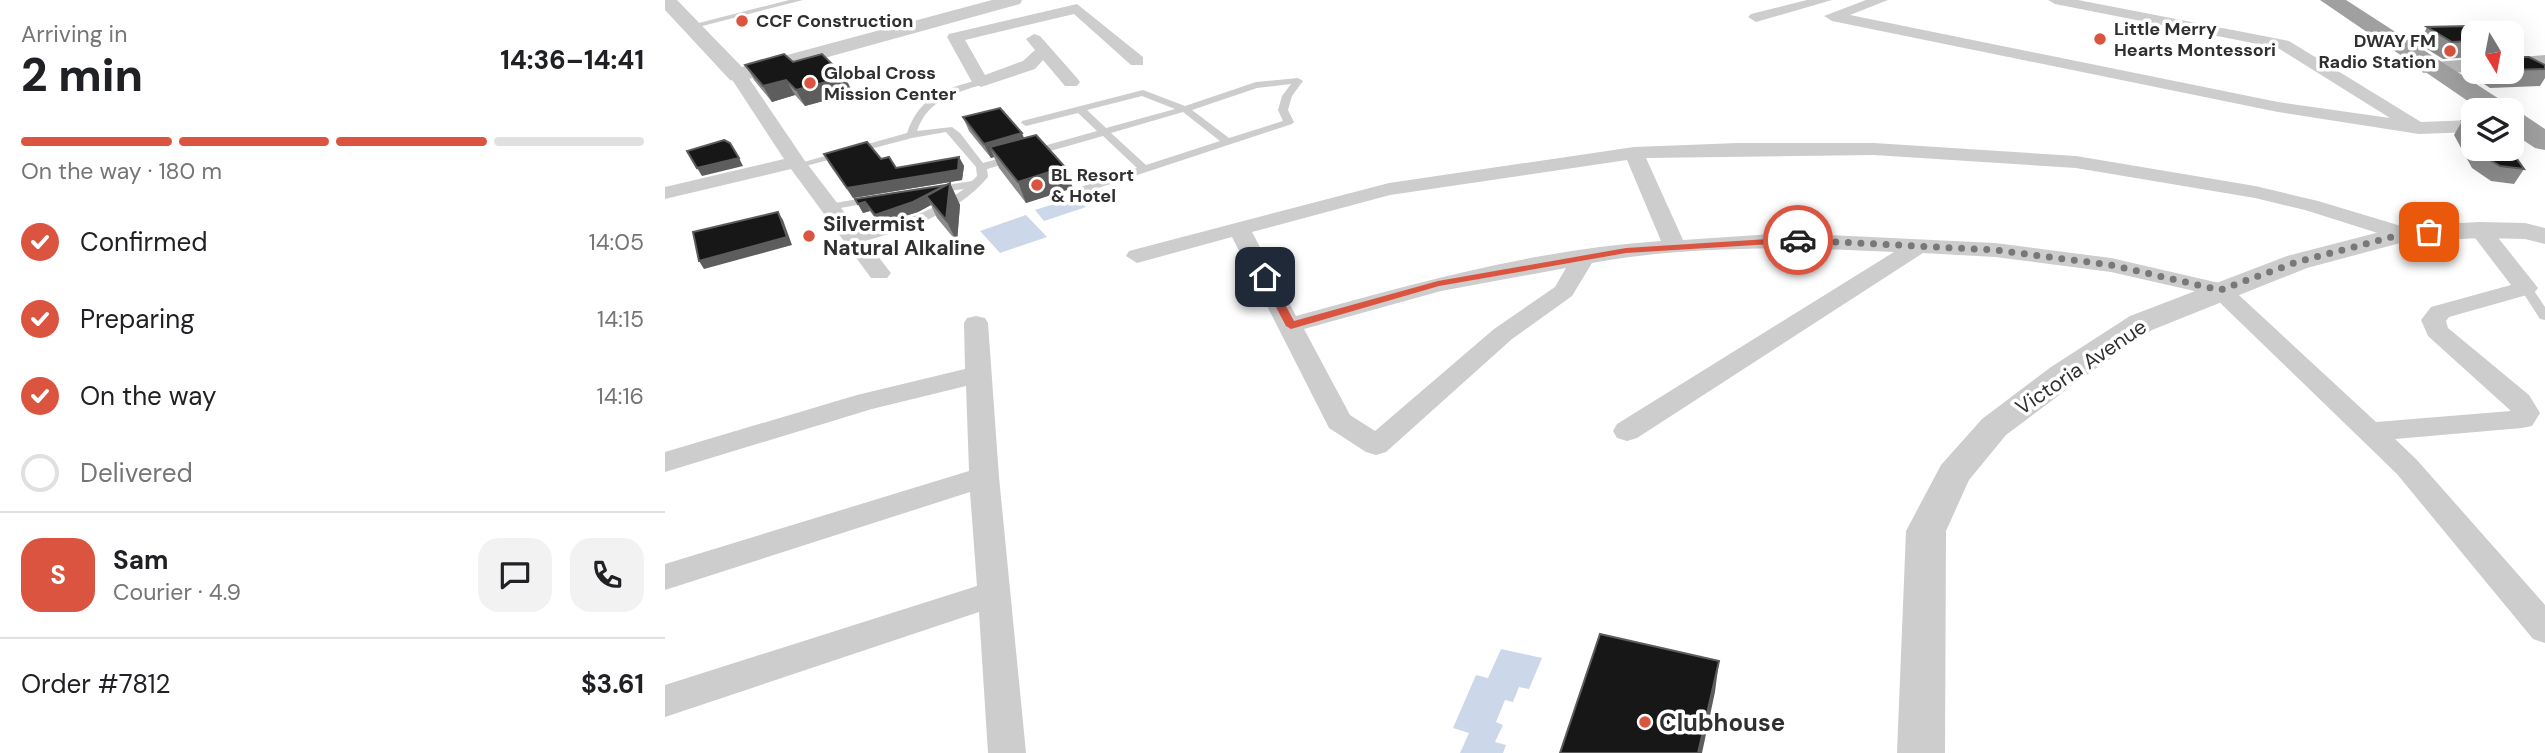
<!DOCTYPE html>
<meta charset="utf-8">
<style>
:root{--surface:#fff;--page:#f2f2f2;--text:#202124;--muted:#757577;--line:#e0e0e0;--accent:#da543f}
body{margin:0;font-family:"DM Sans",sans-serif;background:var(--page);color:var(--text);height:100vh;display:flex;flex-direction:column;font-size:26px;white-space:nowrap}
*{box-sizing:border-box;margin:0}
p{font-size:23px;color:var(--muted)}
.icon{flex:none;width:38px;height:38px;fill:none;stroke:currentColor;stroke-width:2;stroke-linecap:round;stroke-linejoin:round}
.map{position:relative;flex:1;overflow:hidden}
.panel{display:flex;flex-direction:column;background:var(--surface);width:665px}
.panel>*{flex:none}
.needle{width:46px;rotate:170deg}
.controls{position:absolute;left:1796px;top:21px;display:grid;gap:14px}
.controls a{display:grid;place-items:center;width:63px;height:63px;border-radius:14px;background:var(--surface);box-shadow:0 7px 28px #0002;font-size:35px}
.pin{position:absolute;display:grid;place-items:center;width:60px;height:60px;color:#fff;margin:-30px;border-radius:14px;box-shadow:0 4px 10px #0006}
.courier{position:absolute;display:grid;place-items:center;width:70px;height:70px;margin:-35px;border:5px solid #da543f;border-radius:50%;background:#fff;color:#222;box-shadow:0 2px 9px #0007}
.summary em{font-style:normal;font-weight:800}
.summary div{display:flex;flex-direction:column-reverse}
.summary{display:flex;align-items:center;justify-content:space-between;height:119px;padding:0 21px}
h1{font-size:46px;font-weight:800;line-height:52px}
.bar{display:grid;grid-template-columns:repeat(4,1fr);gap:10px 7px;align-content:center;height:84px;padding:0 21px}
.bar i{height:9px;border-radius:5px;background:var(--line)}
.bar .active{background:var(--accent)}
.bar p{grid-column:span 4}
.line{display:flex;align-items:center;gap:18px;padding:0 21px;border-top:2px solid var(--line)}
.line div{flex:1}
.round{display:grid;place-items:center;flex:none;width:74px;height:74px;border-radius:21px;background:var(--page)}
ol{padding:0 21px;list-style:none}
li{display:flex;align-items:center;gap:21px;height:77px}
li p{margin-inline-start:auto}
li .icon{padding:7px;border-radius:50%;background:var(--accent);color:#fff;stroke-width:4}
li:last-child{color:var(--muted)}
li i{width:38px;height:38px;border:4px solid var(--line);border-radius:50%}
main{display:flex;flex:1;min-height:0}
.map>svg:first-child{display:block}
.water{fill:#ccd8ea}
.lines{fill:none;stroke-linecap:round;stroke-linejoin:round}
.service{fill:#cdcdcd;fill-rule:evenodd}
.minor{fill:#cdcdcd;fill-rule:evenodd}
.tertiary{fill:#cdcdcd;fill-rule:evenodd}
.secondary{fill:#bababa;fill-rule:evenodd}
.trunk{fill:#a0a0a0;fill-rule:evenodd}
.wall{fill:#8b8b8b}
.shaded-wall{fill:#5d5d5d}
.building{fill:#171717;stroke:#5d5d5d;stroke-width:2}
.route{fill:#da543f}
.done{stroke:#787878;stroke-width:7;stroke-dasharray:0 12.6}
.poi-dot{fill:#da543f;stroke:#fff;stroke-width:2.5}
.labels{text-anchor:middle;dominant-baseline:central;stroke-width:7;stroke-linejoin:round;paint-order:stroke}
.far-poi-label{font-size:18px;font-weight:bold;fill:#303030;stroke:#fff;text-anchor:start}
.poi-label{font-size:21px;font-weight:bold;fill:#303030;stroke:#fff;text-anchor:start}
.street-label{font-size:21px;fill:#303030;stroke:#fff}
.near-poi-label{font-size:24px;font-weight:bold;fill:#303030;stroke:#fff;text-anchor:start}
</style>
<main>
<section class="panel">
<div class="summary"><div><h1>2 min</h1><p>Arriving in</p></div><em>14:36–14:41</em></div>
<div class="bar"><i class="active"></i><i class="active"></i><i class="active"></i><i></i><p>On the way · 180 m</p></div>
<ol>
<li><svg class="icon" aria-label="check" viewBox="0 0 24 24"><path d="M5 12l5 5 9-10"/></svg>Confirmed<p>14:05</p></li>
<li><svg class="icon" aria-label="check" viewBox="0 0 24 24"><path d="M5 12l5 5 9-10"/></svg>Preparing<p>14:15</p></li>
<li><svg class="icon" aria-label="check" viewBox="0 0 24 24"><path d="M5 12l5 5 9-10"/></svg>On the way<p>14:16</p></li>
<li><i></i>Delivered</li>
</ol>
<div class="line" style="height:126px"><b class="round" style="background:var(--accent);color:#fff">S</b><div><b>Sam</b><p>Courier · 4.9</p></div><a class="round"><svg class="icon" aria-label="chat" viewBox="0 0 24 24"><path d="M4 5h16v11H9l-5 4z"/></svg></a><a class="round"><svg class="icon" aria-label="phone" viewBox="0 0 24 24"><path d="M5 4h4l2 5-3 2q2 4 5 5l2-3 5 2v4C11 20 4 13 5 4z"/></svg></a></div>
<div class="line" style="height:91px"><div>Order #7812</div><b>$3.61</b></div>
</section>
<div class="map">
<svg width="1880" height="753" viewBox="0 0 1880 753">
<rect width="100%" height="100%" fill="#fff"/>
<!-- water -->
<path class="water" d="M 408,198 L 421,207 L 379,221 L 370,210 Z
M 361,215 L 382,237 L 335,253 L 315,231 Z
M 836,649 L 877,658 L 864,689 L 854,687 L 848,702 L 840,700 L 831,722 L 838,725 L 830,742 L 841,745 L 838,753 L 795,753 L 804,733 L 788,728 L 811,675 L 823,678 Z"/>
<g class="lines">
<!-- service -->
<path class="service" d="M 124,0 L 138,0 L 26,29 L 22,26 Z
M 633,78 L 638,81 L 627,96 L 623,110 L 629,122 L 627,124 L 418,193 L 410,193 L 410,189 L 472,168 L 438,136 L 322,169 L 323,177 C 292,215 236,231 189,244 L 183,240 L 185,237 C 225,225 265,214 299,189 L 269,193 L 264,190 L 269,187 L 307,181 L 312,176 L 311,167 L 281,132 L 247,138 L 133,168 L 128,165 L 242,133 C 255,95 280,89 316,79 L 319,80 L 319,84 C 290,93 263,99 252,131 L 287,127 L 295,133 L 318,163 L 432,131 L 413,113 L 361,126 L 356,123 L 357,121 L 478,90 L 520,106 L 591,82 ZM 626,84 L 617,96 L 613,110 L 618,121 L 564,138 L 527,110 L 592,88 ZM 477,96 L 510,109 L 441,128 L 422,110 ZM 518,112 L 555,141 L 481,165 L 446,133 Z
M 211,196 L 217,199 L 215,201 L 164,210 L 158,207 L 164,204 Z
M 1861,284 L 1865,285 L 1880,307 L 1880,320 L 1875,319 L 1855,288 Z"/>
<!-- minor -->
<path class="minor" d="M 1142,0 L 1167,0 L 1091,22 L 1083,17 L 1086,14 Z
M 1201,0 L 1223,0 L 1185,15 L 1613,102 L 1725,118 L 1613,48 L 1390,4 L 1383,0 L 1413,0 L 1624,41 L 1756,122 L 1808,120 L 1808,132 L 1754,134 L 1613,112 L 1167,21 L 1159,16 Z
M 412,4 L 478,57 L 478,65 L 466,65 L 409,14 L 300,40 L 320,75 L 358,61 L 370,50 L 361,39 L 369,34 L 375,36 L 412,78 L 415,82 L 412,86 L 400,86 L 378,60 L 370,69 L 316,87 L 307,82 L 282,37 L 284,34 Z
M 73,70 L 79,71 L 140,161 L 222,268 L 226,273 L 222,278 L 206,278 L 126,169 L 0,199 L 0,187 L 119,159 L 64,75 Z
M 1073,143 L 1209,143 L 1411,156 L 1590,186 L 1653,201 L 1746,229 L 1749,234 L 1738,241 L 1640,210 L 1590,198 L 1411,168 L 1209,155 L 981,158 L 1018,240 L 1123,233 L 1330,243 L 1446,258 L 1563,285 L 1711,422 L 1846,411 L 1763,336 L 1756,320 L 1766,307 L 1846,285 L 1804,230 L 1815,223 L 1823,225 L 1873,288 L 1869,293 L 1784,317 L 1781,321 L 1783,328 L 1864,395 L 1875,413 L 1867,426 L 1857,428 L 1730,439 L 1752,460 L 1880,605 L 1880,643 L 1868,639 L 1732,474 L 1547,295 L 1446,272 L 1330,257 L 1258,253 L 972,438 L 962,441 L 952,438 L 948,431 L 952,424 L 1229,252 C 1128,247 1026,245 927,263 L 907,296 L 847,339 L 721,452 L 711,455 L 701,452 L 664,428 L 567,237 L 472,263 L 461,256 L 464,251 L 724,183 L 969,147 ZM 962,160 L 996,241 C 873,249 750,283 631,316 L 587,232 L 725,195 ZM 901,268 L 890,287 L 829,329 L 710,431 L 685,415 L 639,329 L 776,291 Z
M 311,316 L 320,318 L 323,323 L 334,477 L 361,753 L 323,753 L 314,612 L 0,717 L 0,685 L 312,586 L 305,492 L 0,590 L 0,564 L 304,471 L 301,386 L 207,409 L 0,472 L 0,452 L 192,395 L 300,369 L 299,323 L 302,318 Z"/>
<!-- tertiary -->
<path class="tertiary" d="M 0,0 L 12,0 L 77,67 L 327,0 L 357,0 L 355,4 L 73,82 L 65,80 L 0,10 Z
M 1815,222 L 1860,223 L 1880,228 L 1880,244 L 1860,239 L 1815,238 L 1739,242 L 1642,268 L 1487,330 L 1410,383 L 1341,435 L 1304,480 L 1281,531 L 1280,753 L 1232,753 L 1241,531 L 1276,465 L 1317,419 L 1386,367 L 1465,316 L 1622,256 L 1738,226 Z"/>
<!-- secondary -->
<path class="secondary" d="M 1880,55 L 1880,69 L 1846,72 L 1843,72 L 1846,72 L 1846,58 Z
M 1808,59 L 1808,72 L 1815,72 L 1758,73 L 1755,68 L 1758,63 Z"/>
<!-- trunk -->
<path class="trunk" d="M 1655,0 L 1681,0 L 1842,104 L 1846,110 L 1816,110 Z
M 1846,111 L 1856,113 L 1880,129 L 1880,150 L 1870,148 L 1846,132 Z"/>
</g>
<!-- wall -->
<path class="wall" d="M 1762,27 L 1808,33 L 1808,57 L 1778,59 L 1754,44 Z
M 1846,48 L 1854,57 L 1880,65 L 1880,78 L 1875,86 L 1825,88 L 1806,75 L 1808,72 L 1846,72 Z
M 128,62 L 188,93 L 140,106 L 130,95 L 107,102 L 89,80 L 81,65 Z
M 298,117 L 359,138 L 408,188 L 361,203 L 334,168 L 329,157 L 326,158 L 304,131 Z
M 1797,121 L 1808,121 L 1808,149 L 1845,149 L 1859,169 L 1849,184 L 1826,181 L 1807,168 L 1789,135 Z
M 159,154 L 216,159 L 231,168 L 294,157 L 299,166 L 297,180 L 188,198 L 164,164 Z
M 285,183 L 295,205 L 292,242 L 272,218 L 266,205 L 253,212 L 214,224 L 205,211 L 198,213 L 190,199 L 281,186 Z"/>
<!-- shaded-wall -->
<path class="shaded-wall" d="M 180,77 L 188,93 L 140,106 L 131,90 Z
M 121,80 L 130,95 L 107,102 L 98,86 Z
M 357,133 L 363,148 L 325,147 L 329,157 L 326,158 L 319,144 Z
M 294,157 L 299,166 L 297,180 L 188,198 L 182,188 Z
M 74,158 L 78,166 L 37,176 L 32,168 Z
M 400,167 L 408,188 L 361,203 L 353,182 Z
M 285,183 L 295,205 L 292,242 L 281,220 L 261,196 L 266,205 L 253,212 L 214,224 L 210,215 L 281,185 L 284,192 Z
M 200,202 L 205,211 L 198,213 L 193,204 Z
M 113,212 L 118,220 L 127,245 L 39,269 L 34,261 Z
M 1054,661 L 1050,692 L 1037,753 L 1033,753 Z"/>
<!-- building -->
<path class="building" d="M 1804,26 L 1818,33 L 1808,33 L 1808,41 L 1787,42 L 1762,27 Z
M 1846,48 L 1853,52 L 1854,57 L 1864,57 L 1880,65 L 1880,69 L 1846,70 Z
M 119,54 L 128,62 L 157,54 L 180,77 L 131,90 L 121,80 L 98,86 L 80,65 Z
M 335,108 L 357,133 L 319,144 L 298,117 Z
M 1797,121 L 1808,121 L 1808,140 Z
M 371,135 L 400,167 L 353,182 L 325,147 Z
M 59,140 L 65,143 L 74,158 L 32,168 L 22,151 Z
M 202,142 L 216,159 L 224,157 L 231,168 L 294,157 L 293,170 L 182,188 L 159,154 Z
M 1813,149 L 1845,149 L 1859,169 L 1835,166 L 1816,154 Z
M 285,183 L 281,220 L 261,196 Z
M 281,185 L 248,202 L 210,215 L 200,202 L 193,204 L 190,199 Z
M 113,212 L 122,237 L 34,261 L 28,232 Z
M 935,634 L 1054,661 L 1033,753 L 895,753 Z"/>
<!-- route -->
<path class="route" d="M 1133,237 L 1137,242 L 961,253 L 774,286 L 626,329 L 621,326 L 595,277 L 604,275 L 629,321 L 773,281 L 961,248 Z"/>
<g class="lines">
<!-- done -->
<path class="done" d="M 1133,240 L 1330,250 L 1446,265 L 1555,290 L 1632,262 L 1738,234 L 1764,232"/>
</g>
<!-- markers -->
<g class="poi-dot">
<circle cx="77" cy="21" r="7"/>
<circle cx="1435" cy="39" r="7"/>
<circle cx="1785" cy="51" r="7"/>
<circle cx="145" cy="83" r="7"/>
<circle cx="372" cy="185" r="7"/>
<circle cx="144" cy="236" r="7"/>
<circle cx="980" cy="722" r="7"/>
</g>
<g class="labels">
<!-- far-poi labels -->
<g class="far-poi-label">
<text x="91" y="21">CCF Construction</text>
<text x="1449" y="29">Little Merry<tspan x="1449" dy="21">Hearts Montessori</tspan></text>
<text x="1771" y="41" text-anchor="end">DWAY FM<tspan x="1771" dy="21">Radio Station</tspan></text>
<text x="159" y="73">Global Cross<tspan x="159" dy="21">Mission Center</tspan></text>
<text x="386" y="175">BL Resort<tspan x="386" dy="21">&amp; Hotel</tspan></text>
</g>
<!-- poi labels -->
<g class="poi-label">
<text x="158" y="224">Silvermist<tspan x="158" dy="24">Natural Alkaline</tspan></text>
</g>
<!-- street labels -->
<g class="street-label">
<text transform="translate(1416 367) rotate(-34)">Victoria Avenue</text>
</g>
<!-- near-poi labels -->
<g class="near-poi-label">
<text x="994" y="722">Clubhouse</text>
</g>
</g>
</svg>
<div class="controls">
<a><svg class="needle" viewBox="-14 -14 28 28"><path d="M0-13l5 13h-10z" fill="#e53935"/><path d="M0 13l5-13h-10z" fill="#757577"/></svg></a>
<a><svg class="icon" aria-label="layers" viewBox="0 0 24 24"><path d="M12 4l9 5-9 5-9-5zM3 14l9 5 9-5"/></svg></a>
</div>
<div class="pin" style="left:1764px;top:232px;background:#ea580c"><svg class="icon" aria-label="bag" viewBox="0 0 24 24"><path d="M5 8h14l-1 12H6zM9 8a3 3 0 0 1 6 0"/></svg></div>
<div class="pin" style="left:600px;top:277px;background:#1f2937"><svg class="icon" aria-label="home" viewBox="0 0 24 24"><path d="M3 11l9-7 9 7M6 9v11h12V9"/></svg></div>
<div class="courier" style="left:1133px;top:240px"><svg class="icon" aria-label="car" viewBox="0 0 24 24"><path d="M5 17H2v-5l4-1 3-4h7l3 4 3 1v5h-3M9 17h6M6 11h13"/><circle cx="7" cy="17" r="2"/><circle cx="17" cy="17" r="2"/></svg></div>
</div>
</main>
